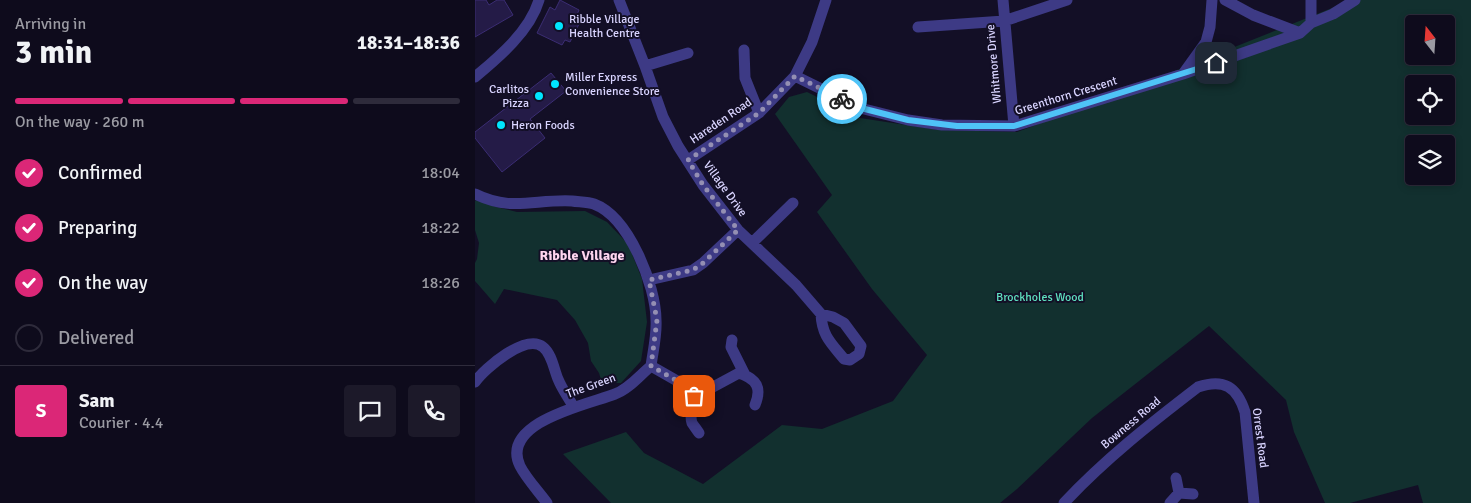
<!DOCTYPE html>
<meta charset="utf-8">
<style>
:root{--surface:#0e0b1c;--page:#1c1929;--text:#f1f3f6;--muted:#9b9ba3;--line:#2e2b3b;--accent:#db2777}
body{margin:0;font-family:Signika,sans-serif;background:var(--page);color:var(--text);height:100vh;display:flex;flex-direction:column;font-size:19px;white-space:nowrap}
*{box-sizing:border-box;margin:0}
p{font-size:16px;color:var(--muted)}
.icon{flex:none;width:28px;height:28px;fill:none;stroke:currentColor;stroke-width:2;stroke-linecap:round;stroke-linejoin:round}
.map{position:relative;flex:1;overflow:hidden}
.details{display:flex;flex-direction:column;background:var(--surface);width:475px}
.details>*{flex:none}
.needle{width:32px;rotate:343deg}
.tools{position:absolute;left:930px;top:15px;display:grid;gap:10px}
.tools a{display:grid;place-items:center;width:50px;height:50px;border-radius:5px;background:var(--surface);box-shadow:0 2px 8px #0003,0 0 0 1px var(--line);font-size:25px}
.pin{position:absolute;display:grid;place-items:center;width:42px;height:42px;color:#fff;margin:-21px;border-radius:10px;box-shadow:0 2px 8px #0006}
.courier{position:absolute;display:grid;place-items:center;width:50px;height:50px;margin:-25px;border:4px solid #4fc3f7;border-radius:50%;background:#fff;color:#222;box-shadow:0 1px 6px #0007}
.head em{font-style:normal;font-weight:700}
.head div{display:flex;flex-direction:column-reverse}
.head{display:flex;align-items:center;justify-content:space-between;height:85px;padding:0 15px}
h1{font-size:32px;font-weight:700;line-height:38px}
.bar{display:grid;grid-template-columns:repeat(4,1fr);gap:8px 5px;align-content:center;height:60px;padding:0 15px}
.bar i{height:6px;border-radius:4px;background:var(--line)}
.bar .active{background:var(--accent)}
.bar p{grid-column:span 4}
.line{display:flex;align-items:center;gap:12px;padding:0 15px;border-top:1px solid var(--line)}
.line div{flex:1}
.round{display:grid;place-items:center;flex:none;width:52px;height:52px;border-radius:5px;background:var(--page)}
ol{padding:0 15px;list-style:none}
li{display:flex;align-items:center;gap:15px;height:55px}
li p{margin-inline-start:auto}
li .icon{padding:5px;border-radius:50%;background:var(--accent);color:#fff;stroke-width:4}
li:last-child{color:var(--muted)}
li i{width:28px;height:28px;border:2px solid var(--line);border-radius:50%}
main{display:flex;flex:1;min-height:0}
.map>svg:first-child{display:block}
.green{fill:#12302f;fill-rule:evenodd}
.building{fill:#241b47;stroke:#3b2d73}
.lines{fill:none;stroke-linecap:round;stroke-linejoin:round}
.minor{stroke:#3d3a85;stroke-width:11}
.done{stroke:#948fb3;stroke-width:5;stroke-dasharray:0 9}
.route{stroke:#4fc3f7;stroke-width:6}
.poi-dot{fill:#00e5ff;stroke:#130f26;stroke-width:2}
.labels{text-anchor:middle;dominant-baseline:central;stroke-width:4;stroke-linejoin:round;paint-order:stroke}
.poi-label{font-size:12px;fill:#d9d4ff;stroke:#130f26;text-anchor:start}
.street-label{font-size:12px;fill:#d9d4ff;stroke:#130f26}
.park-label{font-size:12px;fill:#5fe0c0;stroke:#130f26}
.neighbourhood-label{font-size:14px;font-weight:bold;fill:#ffd6f0;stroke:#130f26}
</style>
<main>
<section class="details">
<div class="head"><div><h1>3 min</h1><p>Arriving in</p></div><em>18:31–18:36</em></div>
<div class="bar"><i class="active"></i><i class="active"></i><i class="active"></i><i></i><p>On the way · 260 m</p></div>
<ol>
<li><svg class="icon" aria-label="check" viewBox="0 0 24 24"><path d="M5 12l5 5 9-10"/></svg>Confirmed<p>18:04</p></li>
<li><svg class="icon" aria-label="check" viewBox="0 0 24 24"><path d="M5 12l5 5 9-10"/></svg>Preparing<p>18:22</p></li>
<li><svg class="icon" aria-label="check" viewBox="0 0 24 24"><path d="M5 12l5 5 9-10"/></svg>On the way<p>18:26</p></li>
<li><i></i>Delivered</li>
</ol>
<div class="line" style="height:90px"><b class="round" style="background:var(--accent);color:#fff">S</b><div><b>Sam</b><p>Courier · 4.4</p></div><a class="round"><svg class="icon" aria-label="chat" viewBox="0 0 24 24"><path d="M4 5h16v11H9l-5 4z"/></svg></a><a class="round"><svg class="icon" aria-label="phone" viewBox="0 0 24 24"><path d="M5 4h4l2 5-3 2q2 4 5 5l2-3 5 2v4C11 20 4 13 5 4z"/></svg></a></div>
</section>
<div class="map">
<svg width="996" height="503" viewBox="0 0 996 503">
<rect width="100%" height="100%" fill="#130f26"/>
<!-- green -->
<path class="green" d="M 877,0 L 996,0 L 996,503 L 948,503 L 943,485 L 875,503 L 850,503 L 819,432 L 811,400 L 734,326 L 617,418 L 542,489 L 525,503 L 136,503 L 88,454 L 151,432 L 169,453 L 228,484 L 307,425 L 347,429 L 418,401 L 452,355 L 397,289 L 342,212 L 357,195 L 300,114 L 314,97 L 332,92 L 385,118 L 464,130 L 542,132 L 599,111 ZM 939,24 L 971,24 L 971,56 L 939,56 ZM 939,84 L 971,84 L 971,116 L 939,116 ZM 939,144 L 971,144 L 971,176 L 939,176 Z
M 2,200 L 21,207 L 42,212 L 110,211 L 132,222 L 153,244 L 167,279 L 172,322 L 166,361 L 146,383 L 127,383 L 124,373 L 116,361 L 113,343 L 100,320 L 82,300 L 29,289 L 20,304 L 0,281 L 0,263 L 2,259 L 4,243 L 0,230 L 0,201 Z"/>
<!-- building -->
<path class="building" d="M 0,0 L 11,0 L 14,5 L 22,0 L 29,0 L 38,15 L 0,37 Z
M 85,0 L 104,10 L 101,17 L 106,20 L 95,42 L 90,40 L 87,45 L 62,33 L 75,7 L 80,10 Z
M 76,73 L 91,91 L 55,119 L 70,138 L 27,172 L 0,138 L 0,132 Z"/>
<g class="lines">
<!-- minor -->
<path class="minor" d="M 144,0 L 170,66 L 188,117 L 203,146 L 228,185 L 263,230 L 321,285 L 346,314 L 358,317 L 369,323 L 386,346 L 384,354 L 375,360 L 369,359 C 356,343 347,336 346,314
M 528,0 L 539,126
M 750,0 L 778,15 L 825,33
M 836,0 L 836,23
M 443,27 L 529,21 L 592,0
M 269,50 L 270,78 L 284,113
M 170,66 L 213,53
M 708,74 L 731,42 L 735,27 L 737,0
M 320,76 L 385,108 L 433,120 L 467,125 L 539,126 L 708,74 L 825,33 L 836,23 L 858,14 L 880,0
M 0,77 C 24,57 55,31 64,0
M 213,160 L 284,113 L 320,76 L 337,42 L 351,0
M 0,194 C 36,212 60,199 97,201 C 104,202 113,202 119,204 C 154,217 181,286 181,320 C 182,335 178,351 176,366 C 165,375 154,389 140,394 C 114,404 24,422 45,466 C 51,478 64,492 72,503
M 278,242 L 318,203
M 174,280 L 218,270 L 228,263 L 263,230
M 257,340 L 256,347 L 270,375
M 176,366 L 225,394 L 264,373 C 282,379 287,388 280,405
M 0,382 C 10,368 51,333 68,347 C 77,354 79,370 83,379 C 87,389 93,397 98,406
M 216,389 C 222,404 213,413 217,423 C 219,426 222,430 224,433
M 704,493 L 718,494
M 589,503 C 629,460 676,423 723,387 C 749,378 762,387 770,412 L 779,503
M 695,503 L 704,493 L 701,478"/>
</g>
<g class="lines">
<!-- done -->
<path class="done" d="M 219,396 L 216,389 L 176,366 L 182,320 L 174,280 L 218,270 L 228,263 L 263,230 L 228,185 L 213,160 L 284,113 L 320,76 L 367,99"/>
<!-- route -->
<path class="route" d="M 367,99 L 386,108 L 433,120 L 482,126 L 539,126 L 741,63"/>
</g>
<!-- markers -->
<g class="poi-dot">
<circle cx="84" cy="26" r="5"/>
<circle cx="80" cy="84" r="5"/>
<circle cx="64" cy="96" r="5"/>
<circle cx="26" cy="125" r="5"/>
</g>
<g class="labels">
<!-- poi labels -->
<g class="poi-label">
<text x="94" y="19">Ribble Village<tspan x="94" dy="14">Health Centre</tspan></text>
<text x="90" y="77">Miller Express<tspan x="90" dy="14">Convenience Store</tspan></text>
<text x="54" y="89" text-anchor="end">Carlitos<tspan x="54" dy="14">Pizza</tspan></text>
<text x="36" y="125">Heron Foods</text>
</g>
<!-- street labels -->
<g class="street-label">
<text transform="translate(519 64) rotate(-95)">Whitmore Drive</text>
<text transform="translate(591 96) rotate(-17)">Greenthorn Crescent</text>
<text transform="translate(246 121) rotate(-34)">Hareden Road</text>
<text transform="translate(250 189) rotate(54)">Village Drive</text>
<text transform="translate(116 386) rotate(-20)">The Green</text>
<text transform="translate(656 423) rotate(-40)">Bowness Road</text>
<text transform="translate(785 438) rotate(83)">Orrest Road</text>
</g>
<!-- park labels -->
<g class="park-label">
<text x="565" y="297">Brockholes Wood</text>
</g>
<!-- neighbourhood labels -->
<g class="neighbourhood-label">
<text x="107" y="255">Ribble Village</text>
</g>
</g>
</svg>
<div class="tools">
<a><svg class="needle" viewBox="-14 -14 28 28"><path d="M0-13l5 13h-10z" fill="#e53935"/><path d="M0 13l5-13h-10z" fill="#9b9ba3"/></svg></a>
<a><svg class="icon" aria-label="locate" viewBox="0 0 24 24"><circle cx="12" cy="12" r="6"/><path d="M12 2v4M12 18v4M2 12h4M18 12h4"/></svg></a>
<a><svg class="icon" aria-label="layers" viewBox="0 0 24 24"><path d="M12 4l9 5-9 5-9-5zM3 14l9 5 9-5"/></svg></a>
</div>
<div class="pin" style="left:219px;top:396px;background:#ea580c"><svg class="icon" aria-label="bag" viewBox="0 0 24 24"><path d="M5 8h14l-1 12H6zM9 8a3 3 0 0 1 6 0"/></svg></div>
<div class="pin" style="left:741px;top:63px;background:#1f2937"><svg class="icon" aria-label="home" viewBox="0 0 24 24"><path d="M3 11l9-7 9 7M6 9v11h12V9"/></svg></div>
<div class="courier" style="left:367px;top:99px"><svg class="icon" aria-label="bike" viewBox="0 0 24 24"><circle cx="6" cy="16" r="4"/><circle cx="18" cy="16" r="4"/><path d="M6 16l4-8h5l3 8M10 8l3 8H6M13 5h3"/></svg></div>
</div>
</main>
